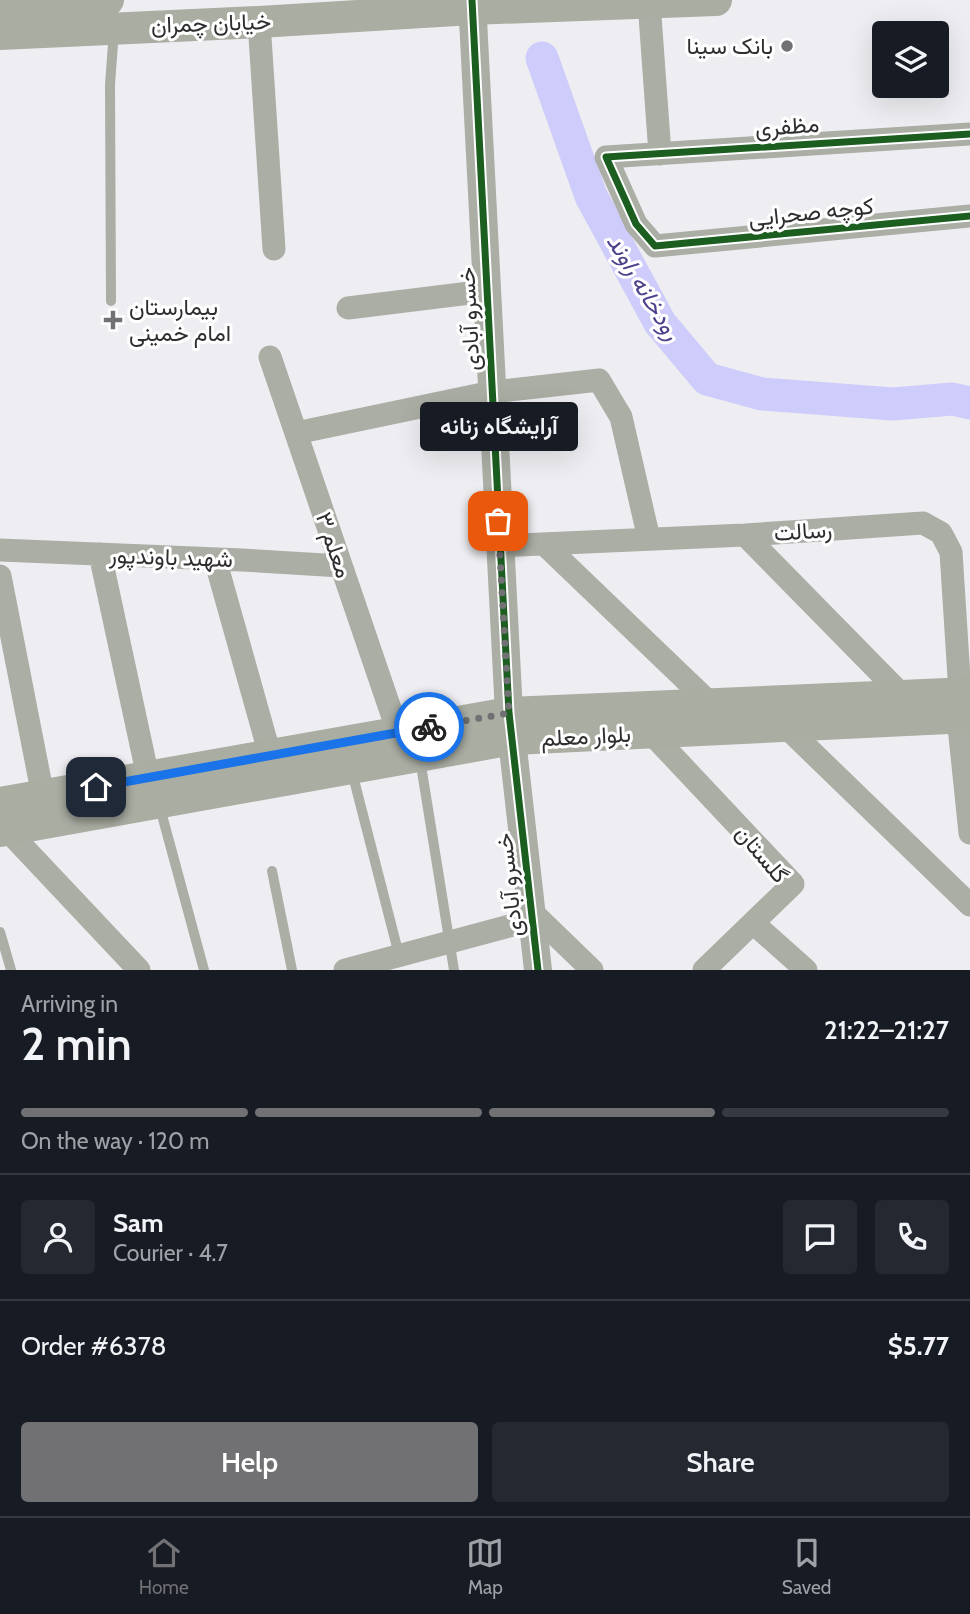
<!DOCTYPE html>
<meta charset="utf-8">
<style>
:root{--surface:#171b24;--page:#242831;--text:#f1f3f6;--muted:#9ea1a6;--line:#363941;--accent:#717174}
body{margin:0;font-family:Cabin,Vazirmatn,sans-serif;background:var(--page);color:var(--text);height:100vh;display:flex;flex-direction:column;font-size:26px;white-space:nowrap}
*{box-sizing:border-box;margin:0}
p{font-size:23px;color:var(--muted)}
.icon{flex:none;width:38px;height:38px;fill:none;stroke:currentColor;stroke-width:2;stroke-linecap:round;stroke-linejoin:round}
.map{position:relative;height:970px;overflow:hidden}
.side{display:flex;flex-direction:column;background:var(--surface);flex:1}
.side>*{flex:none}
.buttons{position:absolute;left:872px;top:21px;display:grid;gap:14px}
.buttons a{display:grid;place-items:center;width:77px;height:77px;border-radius:7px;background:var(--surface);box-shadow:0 7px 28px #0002;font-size:35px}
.pin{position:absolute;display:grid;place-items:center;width:60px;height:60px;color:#fff;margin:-30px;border-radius:14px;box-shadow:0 4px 10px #0006}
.courier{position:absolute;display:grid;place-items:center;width:70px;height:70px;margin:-35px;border:5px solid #1a73e8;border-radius:50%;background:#fff;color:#222;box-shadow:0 2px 9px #0007}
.bubble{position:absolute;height:49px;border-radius:7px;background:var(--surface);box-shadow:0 7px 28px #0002;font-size:23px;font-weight:600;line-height:49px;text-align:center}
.summary em{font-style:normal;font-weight:600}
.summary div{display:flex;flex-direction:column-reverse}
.summary{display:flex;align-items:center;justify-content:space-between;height:119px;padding:0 21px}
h1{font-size:46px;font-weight:600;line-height:52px}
.bar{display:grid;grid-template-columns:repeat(4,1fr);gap:10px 7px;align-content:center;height:84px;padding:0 21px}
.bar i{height:9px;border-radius:5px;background:var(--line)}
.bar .selected{background:var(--accent)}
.bar p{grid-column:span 4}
.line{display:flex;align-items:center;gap:18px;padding:0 21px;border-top:2px solid var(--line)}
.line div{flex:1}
.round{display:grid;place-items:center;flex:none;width:74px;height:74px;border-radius:7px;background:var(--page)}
.button{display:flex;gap:14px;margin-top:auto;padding:14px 21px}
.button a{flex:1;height:80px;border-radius:7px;background:var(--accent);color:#fff;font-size:28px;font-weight:600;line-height:80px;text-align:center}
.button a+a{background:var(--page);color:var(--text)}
.menu{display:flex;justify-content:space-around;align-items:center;height:98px;border-top:2px solid var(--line);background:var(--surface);font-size:19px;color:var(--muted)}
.menu a{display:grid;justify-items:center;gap:4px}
.menu .selected{color:var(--accent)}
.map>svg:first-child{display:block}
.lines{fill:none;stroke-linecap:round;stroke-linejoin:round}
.river{stroke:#ceccfa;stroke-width:33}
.service{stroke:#aaaea4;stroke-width:10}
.minor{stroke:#aaaea4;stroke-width:23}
.tertiary{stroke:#aaaea4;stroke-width:28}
.secondary{stroke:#a9ada2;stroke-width:32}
.cycleway-casing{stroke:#fff;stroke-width:11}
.cycleway{stroke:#1b5e20;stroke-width:7}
.done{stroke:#717174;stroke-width:7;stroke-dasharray:0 12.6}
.route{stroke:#1a73e8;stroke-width:9}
.poi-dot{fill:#717174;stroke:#fff;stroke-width:2.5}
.labels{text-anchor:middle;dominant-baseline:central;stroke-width:6;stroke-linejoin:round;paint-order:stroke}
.street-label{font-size:23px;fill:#2e2e30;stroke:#fff}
.poi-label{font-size:23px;fill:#2e2e30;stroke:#fff;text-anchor:end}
.water-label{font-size:24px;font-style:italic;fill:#4c418b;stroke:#fff}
</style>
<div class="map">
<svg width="970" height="970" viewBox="0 0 970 970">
<rect width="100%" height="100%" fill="#eeeef2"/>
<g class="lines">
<!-- river -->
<path class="river" d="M 542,58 L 591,196 L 660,323 L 707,379 L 762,394 L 893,404 L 952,399 L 970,403"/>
<!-- service -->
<path class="service" d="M 111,301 L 110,85 L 114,30
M 420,759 L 454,970
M 352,772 L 399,955
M 159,804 L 204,970
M 272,871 L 292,970
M 0,932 L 11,970"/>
<!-- minor -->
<path class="minor" d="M 649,2 L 660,154
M 259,22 L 274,249
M 970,134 L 606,157 L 636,224 L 655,246 L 970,216
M 348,308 L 486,291
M 270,357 L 398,732
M 296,433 L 492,392 L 599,380 L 621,417 L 649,539
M 745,535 L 904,697
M 544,544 L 712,705
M 499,546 L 745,535 L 923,523 L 941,533 L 951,552 L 960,693
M 0,550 L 242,560 L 341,566
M 100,554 L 148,777
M 215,559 L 270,755
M 0,576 L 43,796
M 958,717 L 970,833
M 785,726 L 970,905
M 650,732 L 793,884 L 704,970
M 7,830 L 139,970
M 531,911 L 592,970
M 753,923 L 806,970
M 345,970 L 532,920"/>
<!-- tertiary -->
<path class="tertiary" d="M 472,0 L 509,713 L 538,970"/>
<!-- secondary -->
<path class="secondary" d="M 0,5 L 108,0
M 0,34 L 259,22 L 472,9 L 716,0
M 0,803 L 509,713 L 970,693
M 0,831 L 513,739 L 970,717"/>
<!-- cycleway casing -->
<g class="cycleway-casing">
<path id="cycleway" d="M 472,0 L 509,713 L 538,970
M 970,134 L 606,157 L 636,224 L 655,246 L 970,216"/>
</g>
<!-- cycleway -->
<use href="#cycleway" class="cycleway"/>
</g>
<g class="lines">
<!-- done -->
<path class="done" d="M 429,727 L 509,713 L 498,521"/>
<!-- route -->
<path class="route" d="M 96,787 L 429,727"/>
</g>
<!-- markers -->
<g class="poi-dot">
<circle cx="787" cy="46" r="7"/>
<path d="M109.5 309.5h7v7h7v7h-7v7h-7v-7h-7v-7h7z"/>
</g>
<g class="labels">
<!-- street labels -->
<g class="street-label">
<text transform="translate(211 23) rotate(-2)">خیابان چمران</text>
<text transform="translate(787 126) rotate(-4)">مظفری</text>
<text transform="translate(811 212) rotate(-6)">کوچه صحرایی</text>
<text transform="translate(469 319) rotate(-93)">خسرو آبادی</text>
<text transform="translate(803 531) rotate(-4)">رسالت</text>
<text transform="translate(334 545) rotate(71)">معلم ۳</text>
<text transform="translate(171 557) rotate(2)">شهید باوندپور</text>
<text transform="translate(586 736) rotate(-3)">بلوار معلم</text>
<text transform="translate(762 854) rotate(50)">گلستان</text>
<text transform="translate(509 885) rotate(-96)">خسرو آبادی</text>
</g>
<!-- poi labels -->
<g class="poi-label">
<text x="773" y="46">بانک سینا</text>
<text x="129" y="307" text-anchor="start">بیمارستان<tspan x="129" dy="26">امام خمینی</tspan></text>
</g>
<!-- water labels -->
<g class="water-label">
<text transform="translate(644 287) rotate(59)">رودخانه راوند</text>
</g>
</g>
</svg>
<div class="buttons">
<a><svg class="icon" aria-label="layers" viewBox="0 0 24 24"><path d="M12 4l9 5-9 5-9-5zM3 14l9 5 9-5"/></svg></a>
</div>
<div class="pin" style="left:498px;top:521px;background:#ea580c"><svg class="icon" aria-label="bag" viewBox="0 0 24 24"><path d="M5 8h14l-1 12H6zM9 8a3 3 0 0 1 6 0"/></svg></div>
<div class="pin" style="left:96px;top:787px;background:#1f2937"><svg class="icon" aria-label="home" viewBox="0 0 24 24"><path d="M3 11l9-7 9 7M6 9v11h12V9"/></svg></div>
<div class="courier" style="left:429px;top:727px"><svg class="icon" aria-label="bike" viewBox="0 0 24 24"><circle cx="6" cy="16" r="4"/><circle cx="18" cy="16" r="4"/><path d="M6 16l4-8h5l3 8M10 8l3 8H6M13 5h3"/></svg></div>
<div class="bubble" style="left:420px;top:402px;width:158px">آرایشگاه زنانه</div>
</div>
<section class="side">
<div class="summary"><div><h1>2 min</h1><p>Arriving in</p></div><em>21:22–21:27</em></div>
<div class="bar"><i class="selected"></i><i class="selected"></i><i class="selected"></i><i></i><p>On the way · 120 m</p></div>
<div class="line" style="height:126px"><a class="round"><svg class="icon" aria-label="person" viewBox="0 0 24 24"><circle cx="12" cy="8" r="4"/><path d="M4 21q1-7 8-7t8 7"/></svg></a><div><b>Sam</b><p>Courier · 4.7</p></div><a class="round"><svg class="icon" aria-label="chat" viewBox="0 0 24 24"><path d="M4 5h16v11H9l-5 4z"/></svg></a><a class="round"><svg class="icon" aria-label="phone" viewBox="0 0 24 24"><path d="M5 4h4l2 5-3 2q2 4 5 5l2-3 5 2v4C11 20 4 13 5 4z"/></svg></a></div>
<div class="line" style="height:91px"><div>Order #6378</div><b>$5.77</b></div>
<div class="button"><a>Help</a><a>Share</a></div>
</section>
<nav class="menu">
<a class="selected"><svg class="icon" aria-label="home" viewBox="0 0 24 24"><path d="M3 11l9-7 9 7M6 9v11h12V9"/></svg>Home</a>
<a><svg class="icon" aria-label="map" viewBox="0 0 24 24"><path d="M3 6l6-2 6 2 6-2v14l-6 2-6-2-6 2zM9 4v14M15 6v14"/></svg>Map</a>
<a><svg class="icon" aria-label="saved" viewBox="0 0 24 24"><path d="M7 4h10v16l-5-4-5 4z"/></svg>Saved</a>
</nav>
